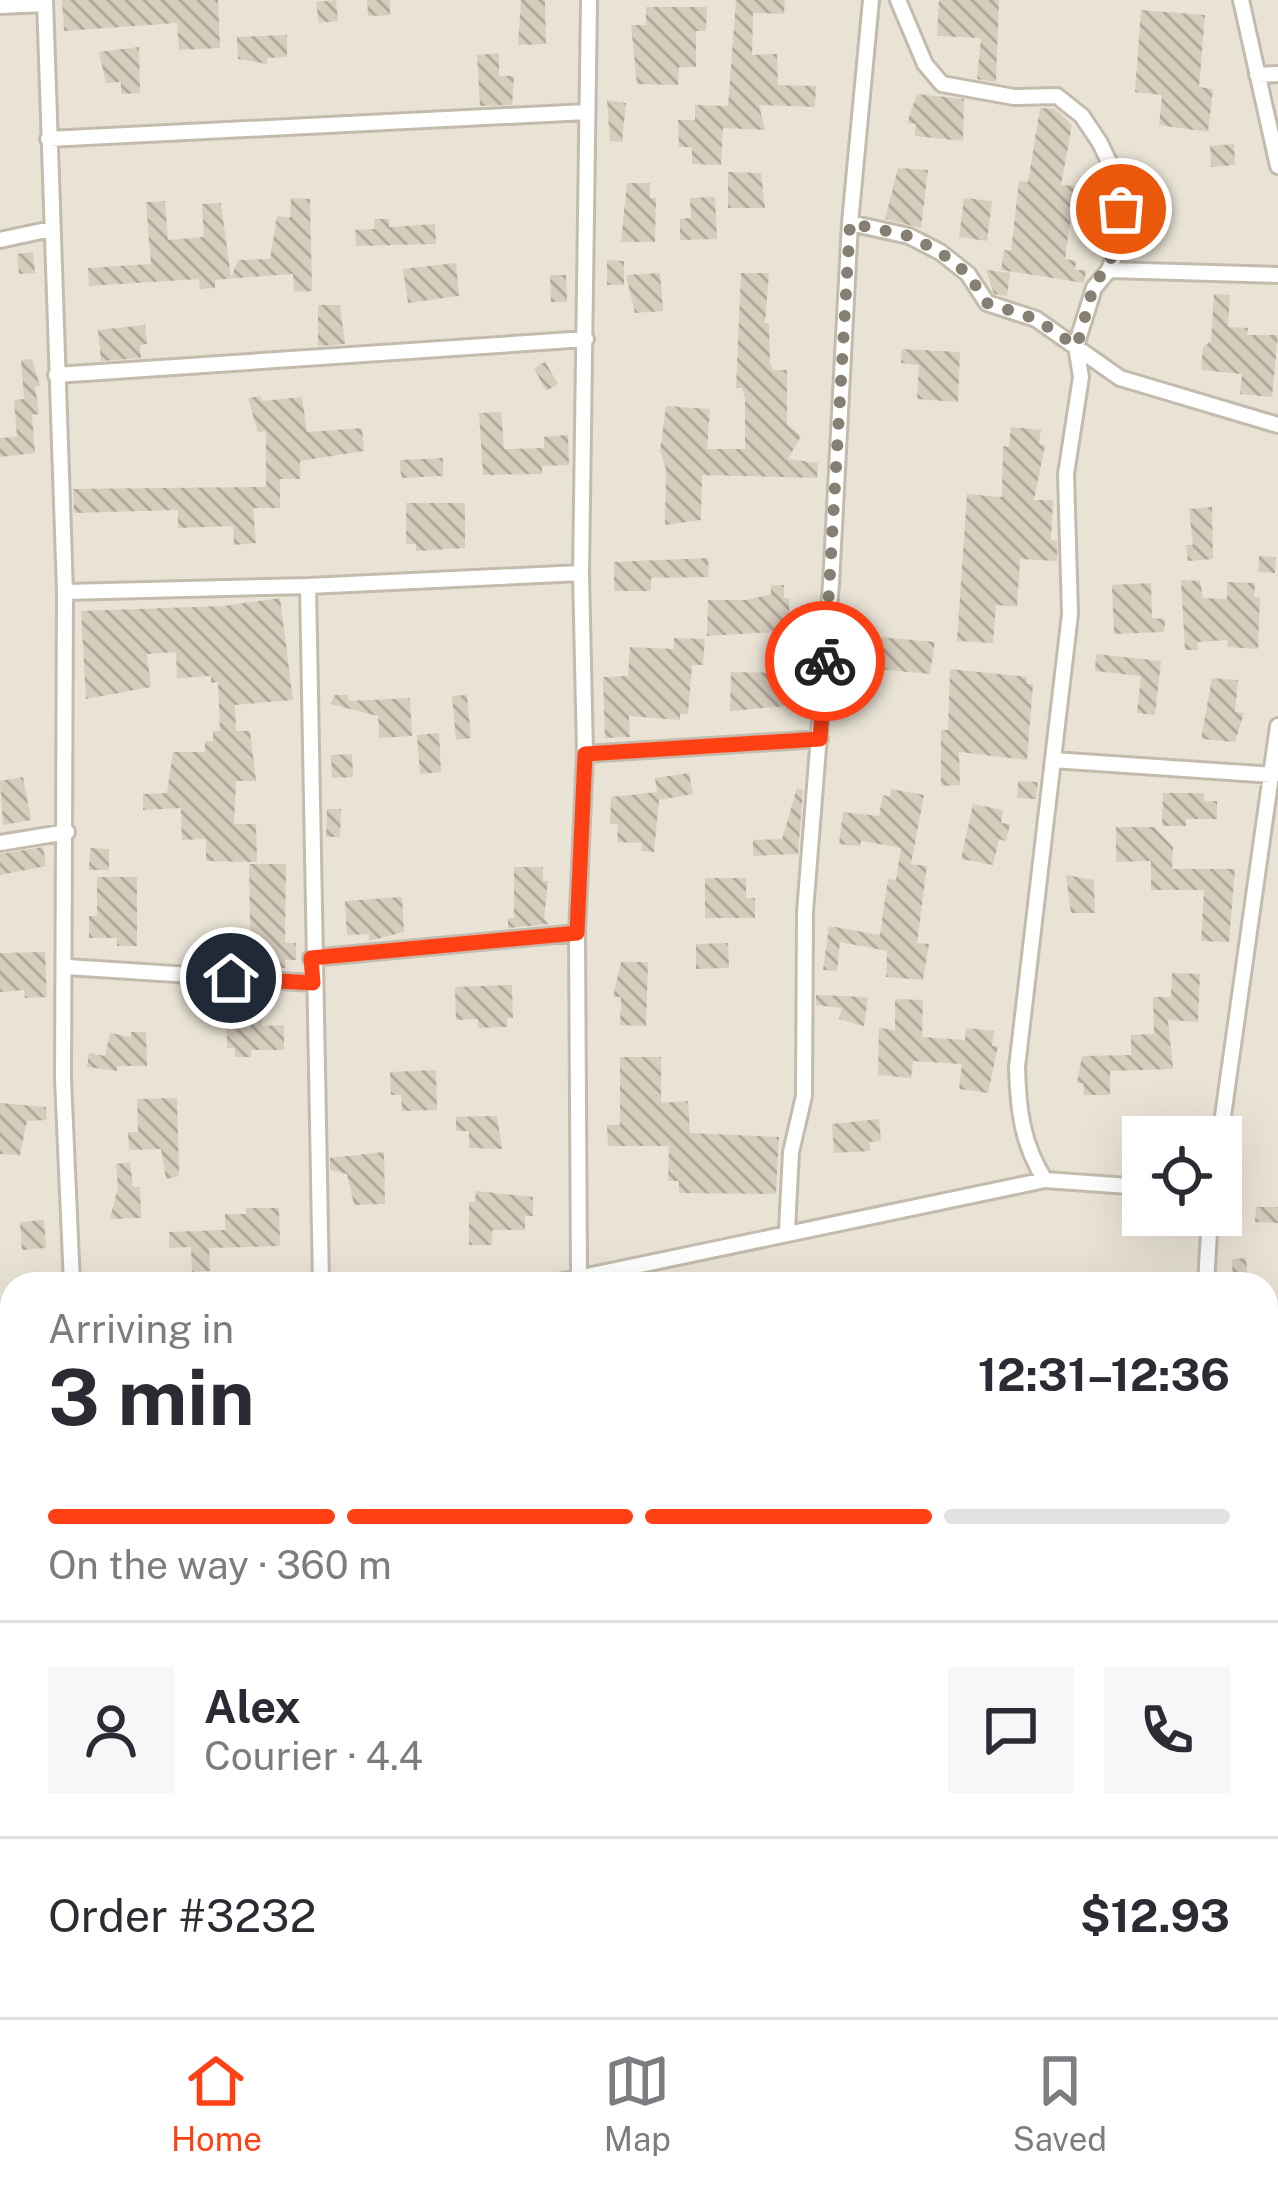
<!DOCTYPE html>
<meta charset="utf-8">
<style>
:root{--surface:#fff;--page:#f7f7f7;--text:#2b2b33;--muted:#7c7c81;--line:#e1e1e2;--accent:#ff4015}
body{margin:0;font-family:"Public Sans",sans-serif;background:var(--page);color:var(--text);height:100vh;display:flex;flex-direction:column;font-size:45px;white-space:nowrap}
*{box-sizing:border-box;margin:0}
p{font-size:39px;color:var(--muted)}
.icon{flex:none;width:66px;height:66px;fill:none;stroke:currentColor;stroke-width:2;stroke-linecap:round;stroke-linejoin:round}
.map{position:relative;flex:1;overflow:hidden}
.drawer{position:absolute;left:0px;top:1272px;width:1278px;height:747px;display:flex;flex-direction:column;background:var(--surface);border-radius:36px 36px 0 0;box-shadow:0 12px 48px #0002}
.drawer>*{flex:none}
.buttons{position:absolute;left:1122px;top:1116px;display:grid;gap:24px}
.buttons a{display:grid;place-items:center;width:120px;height:120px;border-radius:0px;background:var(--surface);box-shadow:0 12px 48px #0002;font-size:60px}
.pin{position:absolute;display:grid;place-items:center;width:102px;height:102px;color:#fff;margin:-51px;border:6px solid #fff;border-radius:50%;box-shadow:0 3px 12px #0007}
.courier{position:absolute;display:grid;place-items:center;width:120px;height:120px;margin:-60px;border:9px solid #ff4015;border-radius:50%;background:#fff;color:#222;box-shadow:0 3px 15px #0007}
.summary em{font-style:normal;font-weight:700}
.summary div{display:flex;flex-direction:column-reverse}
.summary{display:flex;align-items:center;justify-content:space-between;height:204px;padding:0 48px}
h1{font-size:78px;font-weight:700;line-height:90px}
.bar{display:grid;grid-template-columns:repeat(4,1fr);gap:18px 12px;align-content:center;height:144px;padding:0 48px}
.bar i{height:15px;border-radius:9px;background:var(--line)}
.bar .current{background:var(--accent)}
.bar p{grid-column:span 4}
.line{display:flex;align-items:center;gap:30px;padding:0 48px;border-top:3px solid var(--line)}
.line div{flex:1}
.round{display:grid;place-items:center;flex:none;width:126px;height:126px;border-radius:0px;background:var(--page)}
.menu{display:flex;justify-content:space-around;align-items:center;height:168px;border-top:3px solid var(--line);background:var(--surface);font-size:33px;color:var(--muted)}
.menu a{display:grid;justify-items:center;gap:6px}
.menu .current{color:var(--accent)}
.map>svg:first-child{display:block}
.residential{fill:#e9e3d6;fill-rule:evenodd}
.building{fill:url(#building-back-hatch)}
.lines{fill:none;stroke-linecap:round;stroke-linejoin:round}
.minor-casing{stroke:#c3bcad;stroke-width:20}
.minor{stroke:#fff;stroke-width:14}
.done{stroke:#857f74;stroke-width:12;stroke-dasharray:0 21.6}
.route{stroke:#ff4015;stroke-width:15}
</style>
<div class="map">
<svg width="1278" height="2017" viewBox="0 0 1278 2017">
<defs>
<pattern id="building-back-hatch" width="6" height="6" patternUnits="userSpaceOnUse" patternTransform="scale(3)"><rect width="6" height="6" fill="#d7cdbd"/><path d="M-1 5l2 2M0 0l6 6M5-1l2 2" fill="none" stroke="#b0a89a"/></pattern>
</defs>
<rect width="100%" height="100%" fill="#f5f1e8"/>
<!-- residential -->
<path class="residential" d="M 0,0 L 1278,0 L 1278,2017 L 0,2017 ZM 1143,1137 L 1221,1137 L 1221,1215 L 1143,1215 ZM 12,1284 L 1266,1284 L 1266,2007 L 12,2007 Z"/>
<!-- building -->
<path class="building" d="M 62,0 L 218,0 L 220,48 L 179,50 L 177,23 L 64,31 Z
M 336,0 L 338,21 L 319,23 L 316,2 Z
M 367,0 L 390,0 L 390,15 L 368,16 Z
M 521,0 L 545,0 L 546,44 L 518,45 Z
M 736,0 L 785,0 L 784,14 L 753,13 L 752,55 L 777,54 L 778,85 L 816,86 L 815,107 L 759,105 L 765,130 L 723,128 L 721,165 L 692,164 L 692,147 L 679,147 L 678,120 L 695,120 L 695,105 L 728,106 Z
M 939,0 L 999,0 L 996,82 L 977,79 L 981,38 L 937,36 Z
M 646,7 L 707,7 L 706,31 L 696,31 L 696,67 L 679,67 L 678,85 L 637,84 L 631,25 L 646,25 Z
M 1141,10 L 1205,15 L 1199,87 L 1213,89 L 1208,132 L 1159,125 L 1162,95 L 1135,92 Z
M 287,35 L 287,57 L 267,58 L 267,64 L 238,59 L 237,37 Z
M 139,47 L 140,93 L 121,94 L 121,82 L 106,83 L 99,52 Z
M 499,53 L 499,76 L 514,76 L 512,105 L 480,106 L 477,55 Z
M 917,94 L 964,99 L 963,141 L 915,136 L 916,124 L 907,123 Z
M 607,100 L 626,103 L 622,142 L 610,141 Z
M 1040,108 L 1055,109 L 1072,125 L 1061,185 L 1075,186 L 1065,259 L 1076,261 L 1075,270 L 1086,270 L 1084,283 L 1001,270 L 1004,250 L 1011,251 L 1019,181 L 1028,182 Z
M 1234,144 L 1235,165 L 1211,167 L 1210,146 Z
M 898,168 L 928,170 L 921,228 L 885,219 Z
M 728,172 L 761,173 L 765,208 L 728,208 Z
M 627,183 L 650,183 L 650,198 L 656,198 L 655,242 L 621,242 Z
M 715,197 L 717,239 L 680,240 L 680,219 L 691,218 L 690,198 Z
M 291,198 L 310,199 L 312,291 L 294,292 L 293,274 L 224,279 L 215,280 L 215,288 L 200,289 L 199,279 L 89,286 L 88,268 L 151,264 L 146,202 L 165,201 L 168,240 L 204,237 L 202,204 L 221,203 L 231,278 L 238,260 L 270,259 L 277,216 L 290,218 Z
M 964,198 L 992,201 L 987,241 L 959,237 Z
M 374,219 L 389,219 L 389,227 L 435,224 L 436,244 L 356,246 L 355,230 L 375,229 Z
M 33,252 L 35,273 L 19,274 L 17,254 Z
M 607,260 L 624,261 L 624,285 L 607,285 Z
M 456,263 L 459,296 L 408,303 L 403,269 Z
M 986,270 L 1010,273 L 1007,296 L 994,294 Z
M 660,273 L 663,311 L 635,313 L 626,275 Z
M 741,273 L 769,273 L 765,323 L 769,323 L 770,363 L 773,370 L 787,370 L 787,424 L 801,436 L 788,459 L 818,463 L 817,478 L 702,475 L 701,520 L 665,525 L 666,469 L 660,451 L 666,406 L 710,409 L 707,449 L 745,449 L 745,399 L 742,388 L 736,388 Z
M 550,275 L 566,275 L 567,302 L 551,302 Z
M 1214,294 L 1230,295 L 1228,327 L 1248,328 L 1247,335 L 1278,335 L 1272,397 L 1240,394 L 1242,374 L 1201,370 L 1203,347 L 1211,341 Z
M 318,305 L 340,305 L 345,344 L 318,346 Z
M 145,325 L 147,344 L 140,345 L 141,358 L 101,361 L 98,330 Z
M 902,349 L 960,352 L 958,402 L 917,399 L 919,365 L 901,363 Z
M 32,359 L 40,386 L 35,386 L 39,414 L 32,415 L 35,453 L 0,457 L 0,438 L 17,437 L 14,400 L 24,399 L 21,360 Z
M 545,362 L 558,384 L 546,391 L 534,368 Z
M 261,396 L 262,401 L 302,397 L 307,432 L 362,428 L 364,451 L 300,461 L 300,479 L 280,479 L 280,508 L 253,508 L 256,543 L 234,545 L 233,526 L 178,528 L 178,510 L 74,513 L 73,489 L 266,487 L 266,431 L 258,432 L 248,398 Z
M 501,412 L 504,449 L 544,448 L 544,437 L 568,435 L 569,465 L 542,466 L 542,474 L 483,475 L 479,413 Z
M 1011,427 L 1041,430 L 1039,444 L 1045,445 L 1034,500 L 1053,500 L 1051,540 L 1057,541 L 1057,561 L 1020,559 L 1017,607 L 996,605 L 993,643 L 957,641 L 967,494 L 1002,497 L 1003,446 L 1009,447 Z
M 443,458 L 443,476 L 401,478 L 400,460 Z
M 406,503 L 465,503 L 465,548 L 416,551 L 416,544 L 406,544 Z
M 1212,507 L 1213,559 L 1188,561 L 1186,545 L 1193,545 L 1189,509 Z
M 1259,556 L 1276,557 L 1275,573 L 1258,572 Z
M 708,558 L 709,577 L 651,578 L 651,591 L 614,591 L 614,562 Z
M 1181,580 L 1200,581 L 1203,598 L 1227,599 L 1227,582 L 1255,583 L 1254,597 L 1260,597 L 1258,649 L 1227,647 L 1228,640 L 1197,642 L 1198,650 L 1185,650 Z
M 1151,583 L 1152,618 L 1165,619 L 1164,632 L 1114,634 L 1112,585 Z
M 771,585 L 784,585 L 784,598 L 789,598 L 790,631 L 707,636 L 708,600 L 747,600 L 771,594 Z
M 280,598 L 293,700 L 235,705 L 236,731 L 250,731 L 256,781 L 236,781 L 234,824 L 256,824 L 257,862 L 206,861 L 206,839 L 182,840 L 181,808 L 143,810 L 143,794 L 167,793 L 173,752 L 205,752 L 205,741 L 213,741 L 213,731 L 220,731 L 218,682 L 211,683 L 211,676 L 177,678 L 176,652 L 147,654 L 151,687 L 86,699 L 81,611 L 223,606 Z
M 795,634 L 813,635 L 813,652 L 794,652 Z
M 867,636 L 935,642 L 930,674 L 864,668 Z
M 674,638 L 705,639 L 703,665 L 692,665 L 688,714 L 680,714 L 680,720 L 629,716 L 630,737 L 605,738 L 603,677 L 628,676 L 630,647 L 674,649 Z
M 1096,654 L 1161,661 L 1155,715 L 1137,713 L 1141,676 L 1095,671 Z
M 950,669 L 1027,677 L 1027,684 L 1033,684 L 1027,760 L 959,752 L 960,785 L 941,786 L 941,730 L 948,730 Z
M 731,672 L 788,673 L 787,706 L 730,711 Z
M 1212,678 L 1238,680 L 1235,712 L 1244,713 L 1235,742 L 1201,739 Z
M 335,695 L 348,695 L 348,701 L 410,698 L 412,736 L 379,738 L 378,716 L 330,704 Z
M 467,695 L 471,738 L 456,740 L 452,696 Z
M 439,733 L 441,772 L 420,774 L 417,735 Z
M 352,754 L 353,777 L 332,778 L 331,755 Z
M 689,773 L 693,794 L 659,800 L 654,852 L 641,851 L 642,843 L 617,842 L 618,824 L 610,824 L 611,797 L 657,792 L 655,778 Z
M 23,777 L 31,820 L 3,825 L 0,781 Z
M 1018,781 L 1038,782 L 1036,799 L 1017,798 Z
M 797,788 L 803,790 L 798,854 L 753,856 L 753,840 L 782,839 Z
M 891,789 L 924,795 L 911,864 L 927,866 L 917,943 L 929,944 L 923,980 L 886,977 L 887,951 L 840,942 L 837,971 L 823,970 L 829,926 L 880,935 L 888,879 L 896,880 L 901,848 L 861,841 L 860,846 L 839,844 L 843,812 L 879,816 L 883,795 L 890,797 Z
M 1163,793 L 1204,793 L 1204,801 L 1217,801 L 1217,819 L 1186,819 L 1186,826 L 1162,826 Z
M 973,804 L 1003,810 L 1001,823 L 1010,824 L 1006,841 L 999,839 L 993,865 L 961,859 Z
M 327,809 L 341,809 L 340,837 L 326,837 Z
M 1116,827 L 1154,827 L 1173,847 L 1172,869 L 1235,869 L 1229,942 L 1201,941 L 1204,890 L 1151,890 L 1151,861 L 1116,862 Z
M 43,847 L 46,866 L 0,875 L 0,854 Z
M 90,848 L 109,849 L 109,870 L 89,870 Z
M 249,864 L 286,864 L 285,943 L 296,943 L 296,960 L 285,960 L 285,968 L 251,968 Z
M 514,867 L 543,867 L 543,881 L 548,881 L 544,918 L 549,924 L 508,928 L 508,918 L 514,918 Z
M 1066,875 L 1094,880 L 1095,913 L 1071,913 Z
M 97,877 L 137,877 L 137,946 L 117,946 L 117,938 L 89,938 L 89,916 L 97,916 Z
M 705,878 L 746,878 L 746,898 L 755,898 L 755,918 L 705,918 Z
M 402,897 L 404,932 L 369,941 L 369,934 L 347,935 L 345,901 Z
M 728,943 L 729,968 L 696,969 L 696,944 Z
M 45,952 L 47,997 L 25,998 L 24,990 L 0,992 L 0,953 Z
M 621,962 L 648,962 L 646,1026 L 620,1025 L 621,997 L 613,997 Z
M 1172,973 L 1200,974 L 1198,1022 L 1168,1020 L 1173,1069 L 1110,1071 L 1110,1095 L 1084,1095 L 1083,1083 L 1077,1083 L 1082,1056 L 1131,1055 L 1131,1035 L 1154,1034 L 1153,997 L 1171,997 Z
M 512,985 L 513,1018 L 507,1018 L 507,1027 L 478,1028 L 478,1019 L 456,1020 L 455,987 Z
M 206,990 L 238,990 L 238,1002 L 206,1002 Z
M 816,995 L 868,997 L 864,1026 L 839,1019 L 842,1008 L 816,1005 Z
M 895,999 L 923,1000 L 922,1037 L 965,1040 L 966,1028 L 994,1031 L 992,1046 L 998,1046 L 988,1093 L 959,1089 L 962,1064 L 913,1061 L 911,1078 L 878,1075 L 879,1028 L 895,1030 Z
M 227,1016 L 262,1016 L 262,1026 L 284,1025 L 284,1050 L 251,1050 L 251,1057 L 235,1057 L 235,1048 L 227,1048 Z
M 131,1032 L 146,1032 L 147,1066 L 117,1066 L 117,1071 L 87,1067 L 89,1053 L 105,1056 L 110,1033 L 131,1037 Z
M 620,1057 L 661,1057 L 661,1103 L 688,1101 L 690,1133 L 779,1137 L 776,1194 L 679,1193 L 679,1181 L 668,1181 L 669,1146 L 608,1146 L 607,1125 L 620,1125 Z
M 436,1070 L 437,1110 L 402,1111 L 401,1095 L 391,1095 L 390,1072 Z
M 177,1098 L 179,1176 L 166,1179 L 161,1149 L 129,1150 L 128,1132 L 138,1132 L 137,1099 Z
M 0,1103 L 46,1107 L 47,1120 L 27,1121 L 20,1155 L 0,1154 Z
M 497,1116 L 502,1149 L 469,1148 L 469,1131 L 456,1131 L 456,1117 Z
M 879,1119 L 881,1141 L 869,1142 L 870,1151 L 834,1153 L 832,1124 Z
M 384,1152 L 385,1204 L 354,1205 L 347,1174 L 330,1170 L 330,1158 Z
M 130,1162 L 133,1187 L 140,1187 L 141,1218 L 110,1219 L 118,1187 L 116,1164 Z
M 476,1191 L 533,1197 L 533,1216 L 525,1216 L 525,1230 L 492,1230 L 492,1245 L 469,1245 L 469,1202 L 475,1202 Z
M 1256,1207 L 1278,1207 L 1278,1223 L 1255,1222 Z
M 246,1208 L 279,1208 L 280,1246 L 209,1248 L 210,1271 L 192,1272 L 191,1247 L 169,1248 L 169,1232 L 225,1230 L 225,1214 L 246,1214 Z
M 44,1220 L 46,1248 L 22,1250 L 20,1222 Z
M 1246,1258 L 1248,1282 L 1233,1283 L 1232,1259 Z"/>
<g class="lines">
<!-- minor casing -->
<g class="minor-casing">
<path id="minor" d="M 45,0 L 65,592 L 63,1079 L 72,1284
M 898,0 L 925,64 L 942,84 L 1014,97 L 1057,96 L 1082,116 L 1100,143 L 1120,185 L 1123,233 L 1109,270 L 1094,288 L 1076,346 L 1081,377 L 1066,474 L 1070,614 L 1017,1067 C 1018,1109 1022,1144 1045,1180
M 1241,0 L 1278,166
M 0,6 L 45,4
M 1257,75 L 1278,74
M 48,139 L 587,112
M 850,223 L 909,236 L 940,252 L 968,274 L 987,303 L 1036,319 L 1120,378 L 1278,425
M 0,240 L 51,229
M 1109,270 L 1278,275
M 56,375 L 586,339
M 308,586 L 581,573
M 65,592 L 308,586 L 321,1284
M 585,754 L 820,739
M 1053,760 L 1274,775
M 0,843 L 67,832
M 311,958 L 577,933
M 67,967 L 313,983
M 1220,1137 L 1278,726
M 787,1230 L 791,1152 L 804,1096 L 805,912 L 831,584 L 850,223 L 871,0
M 579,1274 L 577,933 L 585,754 L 581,573 L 589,0
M 549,1284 L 1045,1180 L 1143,1187
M 1206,1284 L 1210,1215
M 1266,1446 L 1278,1446
M 0,1774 L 12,1783
M 102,2007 L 105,2017
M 212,2007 L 236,2017
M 275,2007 L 278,2017
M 422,2007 L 425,2017
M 653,2007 L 654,2017
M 1185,2007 L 1187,2017"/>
</g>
<!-- minor -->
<use href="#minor" class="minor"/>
</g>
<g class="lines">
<!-- done -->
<path class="done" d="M 825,661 L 850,223 L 909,236 L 940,252 L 968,274 L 987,303 L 1036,319 L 1076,346 C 1084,328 1086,307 1093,290 C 1108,257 1124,251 1121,209"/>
<!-- route -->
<path class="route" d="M 231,978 L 313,983 L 311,958 L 577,933 L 585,754 L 820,739 L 825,661"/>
</g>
</svg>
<div class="buttons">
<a><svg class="icon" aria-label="locate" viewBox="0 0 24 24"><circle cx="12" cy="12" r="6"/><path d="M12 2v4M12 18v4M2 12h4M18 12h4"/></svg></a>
</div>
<div class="pin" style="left:1121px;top:209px;background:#ea580c"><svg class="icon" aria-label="bag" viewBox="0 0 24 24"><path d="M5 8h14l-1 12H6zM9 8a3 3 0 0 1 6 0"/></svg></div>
<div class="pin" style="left:231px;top:978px;background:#1f2937"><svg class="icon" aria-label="home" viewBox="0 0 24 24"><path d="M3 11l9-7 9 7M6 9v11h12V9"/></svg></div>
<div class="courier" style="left:825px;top:661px"><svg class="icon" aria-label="bike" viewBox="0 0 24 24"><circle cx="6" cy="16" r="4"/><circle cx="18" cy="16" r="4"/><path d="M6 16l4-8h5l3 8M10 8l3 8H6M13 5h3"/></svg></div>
<section class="drawer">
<div class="summary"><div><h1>3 min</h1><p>Arriving in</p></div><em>12:31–12:36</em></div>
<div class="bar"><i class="current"></i><i class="current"></i><i class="current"></i><i></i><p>On the way · 360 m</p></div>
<div class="line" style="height:216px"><a class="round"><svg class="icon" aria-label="person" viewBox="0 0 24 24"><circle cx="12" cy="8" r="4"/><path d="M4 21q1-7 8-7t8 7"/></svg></a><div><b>Alex</b><p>Courier · 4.4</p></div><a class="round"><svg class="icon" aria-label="chat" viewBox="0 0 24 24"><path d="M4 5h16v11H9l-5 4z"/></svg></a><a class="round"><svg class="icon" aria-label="phone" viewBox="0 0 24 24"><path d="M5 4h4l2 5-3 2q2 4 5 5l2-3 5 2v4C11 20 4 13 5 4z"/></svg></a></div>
<div class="line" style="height:156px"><div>Order #3232</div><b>$12.93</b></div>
</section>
</div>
<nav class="menu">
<a class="current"><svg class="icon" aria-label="home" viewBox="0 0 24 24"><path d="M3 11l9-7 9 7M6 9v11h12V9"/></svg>Home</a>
<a><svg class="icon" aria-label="map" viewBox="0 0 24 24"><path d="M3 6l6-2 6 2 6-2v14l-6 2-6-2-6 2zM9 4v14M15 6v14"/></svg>Map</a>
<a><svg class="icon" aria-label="saved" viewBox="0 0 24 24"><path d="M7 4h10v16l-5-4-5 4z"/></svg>Saved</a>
</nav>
